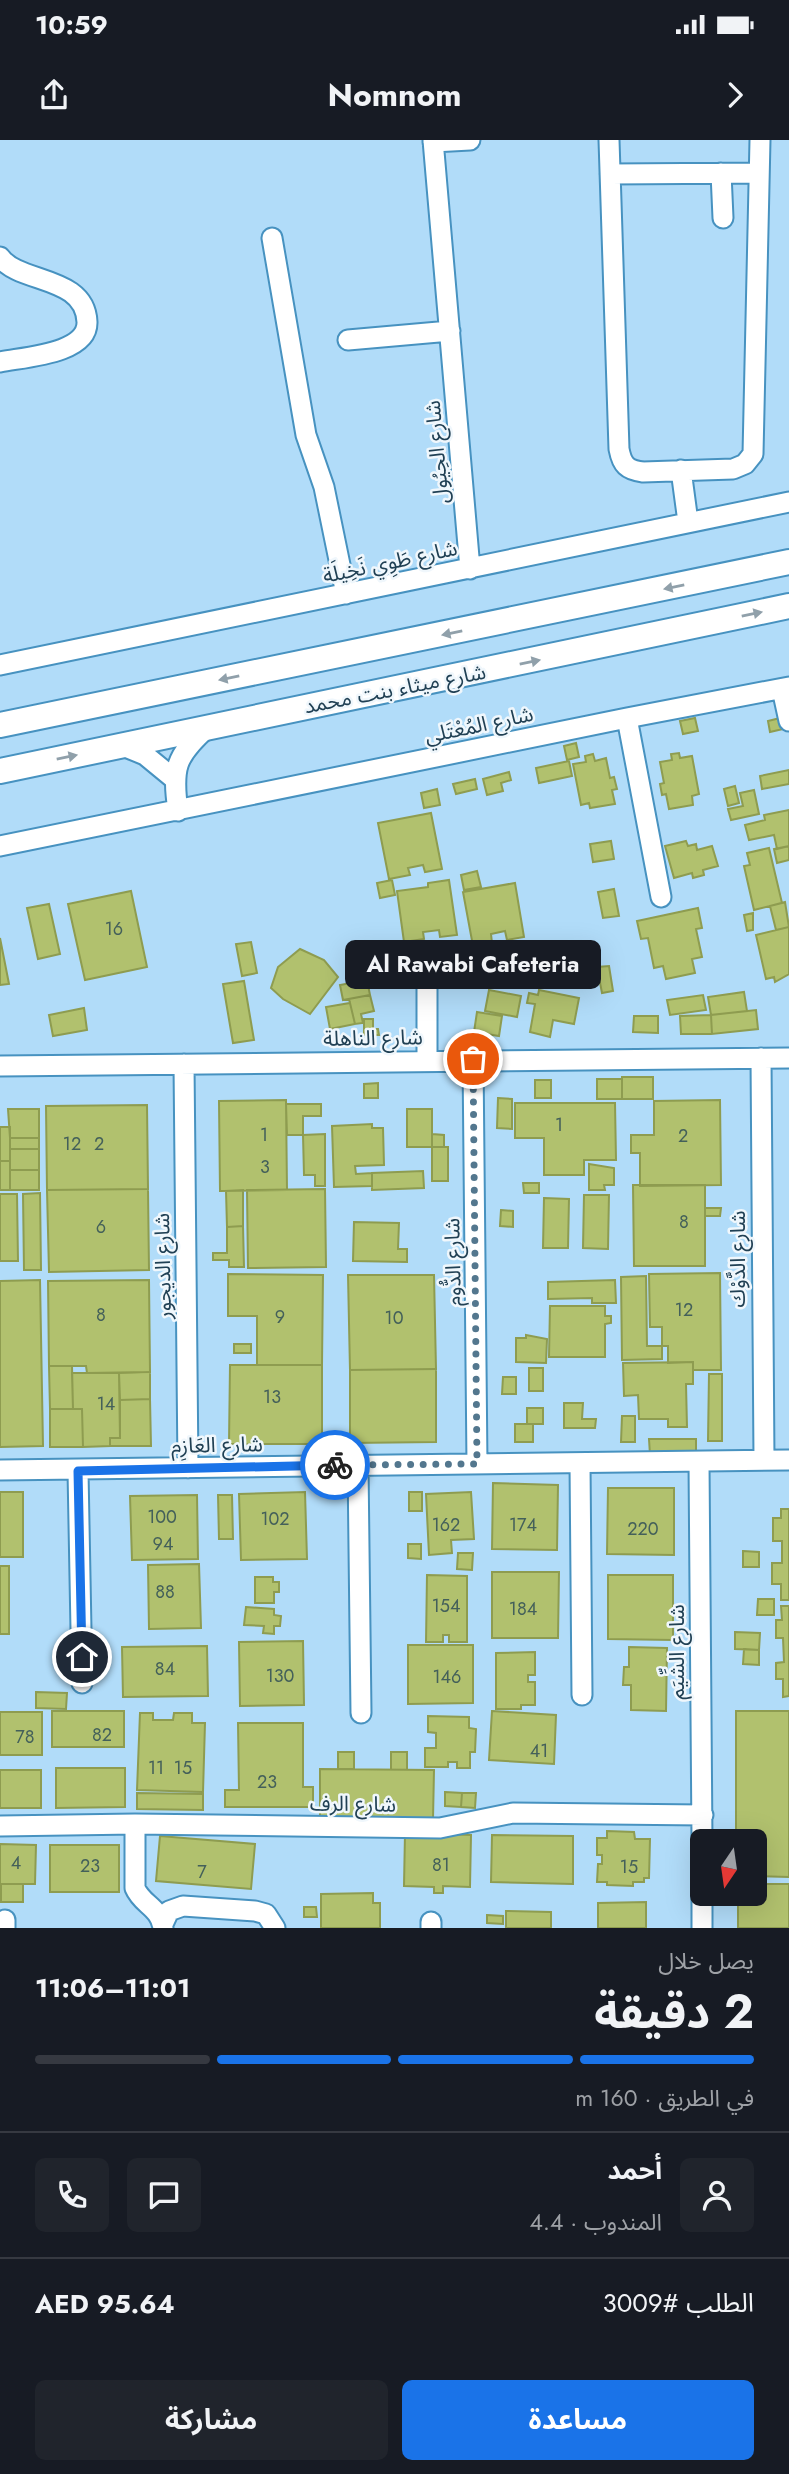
<!DOCTYPE html>
<html lang="ar">
<meta charset="utf-8">
<style>
:root{--surface:#171b24;--page:#20242c;--text:#f1f3f6;--muted:#9ea1a6;--line:#363941;--accent:#1a73e8}
body{margin:0;font-family:Jost,"Noto Sans Arabic",sans-serif;background:var(--page);color:var(--text);direction:rtl;height:100vh;display:flex;flex-direction:column;font-size:26px;white-space:nowrap}
*{box-sizing:border-box;margin:0}
p{font-size:23px;color:var(--muted)}
.icon{flex:none;width:38px;height:38px;fill:none;stroke:currentColor;stroke-width:2;stroke-linecap:round;stroke-linejoin:round}
.map{position:relative;height:1788px;overflow:hidden;direction:ltr}
.side{display:flex;flex-direction:column;background:var(--surface);flex:1}
.side>*{flex:none}
.needle{width:46px;rotate:193deg}
.controls{position:absolute;left:690px;top:1689px;display:grid;gap:14px}
.controls a{display:grid;place-items:center;width:77px;height:77px;border-radius:10px;background:var(--surface);box-shadow:0 7px 28px #0002;font-size:35px}
.pin{position:absolute;display:grid;place-items:center;width:60px;height:60px;color:#fff;margin:-30px;border:4px solid #fff;border-radius:50%;box-shadow:0 2px 7px #0007}
.courier{position:absolute;display:grid;place-items:center;width:70px;height:70px;margin:-35px;border:5px solid #1a73e8;border-radius:50%;background:#fff;color:#222;box-shadow:0 2px 9px #0007}
.bubble{position:absolute;height:49px;border-radius:10px;background:var(--surface);box-shadow:0 7px 28px #0002;font-size:23px;font-weight:700;line-height:49px;text-align:center;direction:rtl}
.head em{font-style:normal;font-weight:700}
.head div{display:flex;flex-direction:column-reverse}
.head{display:flex;align-items:center;justify-content:space-between;height:119px;padding:0 35px}
h1{font-size:46px;font-weight:700;line-height:52px}
.bar{display:grid;grid-template-columns:repeat(4,1fr);gap:10px 7px;align-content:center;height:84px;padding:0 35px}
.bar i{height:9px;border-radius:5px;background:var(--line)}
.bar .active{background:var(--accent)}
.bar p{grid-column:span 4}
.line{display:flex;align-items:center;gap:18px;padding:0 35px;border-top:2px solid var(--line)}
.line div{flex:1}
.round{display:grid;place-items:center;flex:none;width:74px;height:74px;border-radius:10px;background:var(--page)}
.cta{display:flex;gap:14px;margin-top:auto;padding:14px 35px}
.cta a{flex:1;height:80px;border-radius:10px;background:var(--accent);color:#fff;font-size:28px;font-weight:700;line-height:80px;text-align:center}
.cta a+a{background:var(--page);color:var(--text)}
.status{display:flex;justify-content:space-between;align-items:center;height:49px;padding:0 35px;background:var(--surface);direction:ltr}
.status svg{height:19px;fill:currentColor}
header{display:flex;justify-content:space-between;align-items:center;height:91px;padding:0 35px;background:var(--surface);font-size:32px;font-weight:700}
.map>svg:first-child{display:block}
.building{fill:#b1c16e;stroke:#8e9c50;stroke-width:2}
.lines{fill:none;stroke-linecap:round;stroke-linejoin:round}
.minor-casing{stroke:#4792c0;stroke-width:23}
.major-casing{stroke:#4792c0;stroke-width:28}
.minor{stroke:#fff;stroke-width:19}
.major{stroke:#fff;stroke-width:24}
.oneway{fill:#90a0aa}
.done{stroke:#53778e;stroke-width:7;stroke-dasharray:0 12.6}
.route{stroke:#1a73e8;stroke-width:9}
.labels{text-anchor:middle;dominant-baseline:central;stroke-width:5;stroke-linejoin:round;paint-order:stroke}
.number-label{font-size:18px;fill:#44605a}
.street-label{font-size:21px;fill:#204054;stroke:#f0f7fc}
</style>
<div class="status"><b>10:59</b><svg viewBox="0 0 49 12"><path d="M0 12V9h3v3zM5 12V6h3v6zM10 12V3h3v9zM15 12V0h3v12zM26 1h20v11H26zM47 4h2v5h-2z"/></svg></div>
<header><svg class="icon" aria-label="forward" viewBox="0 0 24 24"><path d="M9 5l7 7-7 7"/></svg>Nomnom<svg class="icon" aria-label="share" viewBox="0 0 24 24"><path d="M12 15V3M7 8l5-5 5 5M5 13v7h14v-7"/></svg></header>
<div class="map">
<svg width="789" height="1788" viewBox="0 0 789 1788">
<rect width="100%" height="100%" fill="#b1dcf9"/>
<!-- building -->
<path class="building" d="M 695,578 L 698,591 L 683,594 L 680,581 Z
M 780,578 L 783,589 L 770,592 L 768,581 Z
M 576,603 L 579,617 L 567,620 L 564,606 Z
M 679,613 L 680,618 L 692,616 L 699,654 L 692,656 L 693,665 L 669,669 L 666,654 L 662,655 L 660,644 L 664,643 L 660,622 L 672,620 L 671,614 Z
M 593,614 L 595,621 L 606,618 L 610,638 L 614,637 L 617,649 L 612,650 L 615,664 L 590,668 L 589,663 L 581,665 L 573,624 L 586,622 L 585,616 Z
M 569,621 L 572,636 L 539,643 L 536,628 Z
M 789,630 L 789,644 L 762,649 L 760,636 Z
M 509,632 L 511,640 L 501,643 L 503,651 L 487,655 L 483,639 Z
M 475,639 L 477,649 L 456,654 L 453,644 Z
M 735,646 L 739,663 L 728,666 L 724,649 Z
M 437,649 L 440,665 L 424,668 L 421,653 Z
M 754,650 L 759,674 L 731,680 L 728,669 L 743,666 L 740,653 Z
M 789,670 L 789,706 L 777,709 L 774,695 L 749,700 L 745,685 L 765,680 L 764,675 Z
M 431,673 L 442,729 L 425,732 L 423,725 L 408,728 L 410,735 L 389,739 L 378,683 Z
M 611,701 L 614,719 L 593,722 L 590,704 Z
M 686,701 L 688,706 L 696,704 L 697,710 L 712,706 L 718,726 L 703,730 L 704,735 L 693,738 L 692,733 L 674,738 L 665,706 Z
M 789,706 L 789,720 L 777,723 L 774,709 Z
M 769,708 L 782,763 L 754,770 L 744,726 L 750,725 L 747,713 Z
M 477,731 L 481,747 L 464,750 L 461,735 Z
M 392,740 L 395,755 L 380,758 L 377,743 Z
M 449,740 L 457,795 L 440,797 L 439,790 L 423,792 L 424,799 L 404,802 L 397,751 L 428,747 L 428,743 Z
M 515,743 L 524,797 L 507,800 L 505,791 L 491,794 L 492,803 L 473,806 L 463,752 Z
M 614,749 L 619,776 L 603,778 L 598,752 Z
M 131,751 L 147,827 L 85,840 L 68,764 Z
M 785,762 L 789,787 L 776,790 L 770,766 Z
M 49,764 L 60,814 L 38,819 L 27,768 Z
M 698,768 L 702,788 L 696,789 L 702,817 L 692,819 L 695,833 L 666,839 L 663,826 L 654,828 L 648,798 L 641,799 L 637,781 Z
M 753,773 L 753,790 L 747,791 L 744,775 Z
M 789,787 L 789,834 L 775,842 L 774,837 L 766,839 L 756,795 Z
M 0,798 L 9,844 L 0,845 Z
M 251,802 L 257,833 L 242,836 L 236,804 Z
M 572,806 L 573,819 L 560,821 L 558,808 Z
M 300,809 L 324,820 L 338,837 L 310,874 L 283,859 L 271,848 L 278,827 Z
M 609,826 L 613,851 L 602,853 L 597,827 Z
M 367,840 L 370,855 L 343,860 L 340,845 Z
M 244,841 L 254,900 L 233,903 L 223,844 Z
M 489,850 L 521,856 L 517,877 L 485,871 Z
M 539,850 L 579,858 L 574,884 L 553,880 L 550,897 L 530,892 L 535,864 L 527,863 L 529,853 L 538,855 Z
M 744,852 L 747,871 L 711,875 L 708,857 Z
M 370,855 L 374,871 L 361,874 L 363,883 L 355,884 L 349,859 Z
M 703,855 L 706,870 L 670,875 L 667,860 Z
M 350,863 L 355,884 L 330,889 L 326,867 Z
M 84,868 L 87,890 L 53,896 L 49,875 Z
M 756,870 L 758,889 L 712,894 L 711,875 Z
M 477,872 L 502,876 L 499,896 L 474,892 Z
M 711,875 L 712,894 L 681,894 L 680,876 Z
M 634,876 L 658,876 L 658,893 L 633,892 Z
M 364,879 L 373,879 L 373,889 L 378,889 L 379,895 L 364,895 Z
M 622,937 L 653,937 L 653,959 L 622,959 Z
M 597,939 L 622,939 L 622,959 L 597,959 Z
M 535,940 L 551,940 L 551,958 L 535,958 Z
M 378,943 L 378,958 L 364,958 L 364,944 Z
M 498,958 L 512,959 L 512,989 L 497,988 Z
M 286,960 L 287,1050 L 220,1051 L 219,961 Z
M 720,960 L 721,1045 L 640,1046 L 640,1013 L 631,1013 L 631,995 L 654,995 L 654,961 Z
M 515,963 L 615,963 L 616,1020 L 584,1020 L 584,1035 L 544,1035 L 544,998 L 515,998 Z
M 286,964 L 321,964 L 321,976 L 303,976 L 303,995 L 287,995 Z
M 147,965 L 148,1049 L 47,1050 L 46,966 Z
M 8,969 L 39,969 L 39,998 L 10,998 Z
M 407,969 L 432,969 L 432,1007 L 407,1007 Z
M 372,984 L 372,988 L 383,988 L 384,1025 L 355,1026 L 356,1034 L 372,1033 L 372,1046 L 334,1047 L 332,986 Z
M 0,987 L 10,987 L 10,1021 L 0,1021 Z
M 325,994 L 325,1046 L 315,1046 L 315,1035 L 304,1035 L 303,995 Z
M 432,994 L 444,995 L 444,1007 L 432,1007 Z
M 10,998 L 39,998 L 39,1009 L 10,1009 Z
M 432,1007 L 448,1007 L 448,1041 L 432,1041 Z
M 10,1009 L 39,1009 L 39,1030 L 10,1030 Z
M 0,1021 L 10,1021 L 10,1050 L 0,1050 Z
M 589,1024 L 614,1028 L 614,1045 L 604,1045 L 605,1050 L 589,1050 Z
M 10,1030 L 39,1030 L 39,1050 L 10,1050 Z
M 423,1031 L 424,1048 L 372,1050 L 372,1033 Z
M 523,1043 L 539,1043 L 539,1053 L 524,1053 Z
M 633,1045 L 705,1045 L 705,1126 L 634,1126 Z
M 148,1049 L 149,1130 L 49,1132 L 47,1050 Z
M 325,1049 L 326,1127 L 248,1128 L 247,1050 Z
M 243,1050 L 243,1086 L 227,1087 L 226,1051 Z
M 40,1053 L 41,1130 L 24,1130 L 23,1054 Z
M 0,1054 L 17,1054 L 18,1121 L 0,1121 Z
M 584,1055 L 609,1055 L 608,1109 L 583,1108 Z
M 544,1058 L 569,1059 L 568,1108 L 543,1108 Z
M 705,1068 L 721,1068 L 720,1076 L 705,1076 Z
M 501,1070 L 513,1071 L 513,1087 L 500,1086 Z
M 354,1082 L 399,1083 L 398,1109 L 407,1109 L 407,1122 L 353,1121 Z
M 243,1086 L 244,1127 L 229,1127 L 229,1120 L 213,1120 L 213,1113 L 227,1113 L 227,1087 Z
M 720,1133 L 721,1230 L 693,1230 L 693,1222 L 668,1223 L 668,1206 L 662,1206 L 662,1187 L 650,1187 L 649,1134 Z
M 228,1134 L 323,1135 L 322,1225 L 257,1225 L 257,1176 L 228,1176 Z
M 348,1135 L 434,1135 L 436,1229 L 350,1230 Z
M 646,1136 L 647,1206 L 662,1206 L 662,1219 L 622,1220 L 621,1137 Z
M 40,1140 L 43,1306 L 0,1307 L 0,1141 Z
M 149,1140 L 150,1232 L 87,1233 L 86,1226 L 49,1226 L 48,1141 Z
M 615,1140 L 616,1163 L 592,1163 L 592,1158 L 548,1159 L 548,1142 Z
M 550,1166 L 605,1166 L 605,1176 L 611,1176 L 611,1183 L 605,1184 L 605,1217 L 549,1217 Z
M 526,1195 L 547,1199 L 546,1223 L 516,1222 L 516,1198 L 526,1198 Z
M 234,1204 L 251,1204 L 251,1213 L 234,1213 Z
M 693,1222 L 693,1244 L 686,1244 L 687,1287 L 668,1287 L 668,1279 L 639,1279 L 638,1255 L 624,1256 L 623,1223 Z
M 230,1225 L 322,1225 L 322,1304 L 229,1304 Z
M 49,1226 L 72,1226 L 73,1269 L 50,1269 Z
M 529,1228 L 543,1228 L 543,1251 L 529,1251 Z
M 436,1229 L 436,1302 L 350,1303 L 350,1230 Z
M 150,1232 L 150,1259 L 120,1260 L 119,1233 Z
M 72,1233 L 119,1233 L 120,1298 L 110,1298 L 110,1306 L 83,1307 L 82,1269 L 73,1269 Z
M 709,1234 L 722,1234 L 722,1301 L 708,1301 Z
M 503,1237 L 516,1237 L 516,1254 L 502,1254 Z
M 150,1259 L 151,1306 L 110,1306 L 110,1298 L 120,1298 L 120,1260 Z
M 564,1263 L 583,1263 L 582,1279 L 596,1279 L 595,1288 L 564,1288 Z
M 527,1268 L 543,1268 L 543,1284 L 527,1284 Z
M 50,1269 L 82,1269 L 83,1307 L 50,1307 Z
M 622,1276 L 635,1276 L 635,1302 L 621,1302 Z
M 515,1284 L 533,1284 L 533,1302 L 515,1302 Z
M 649,1299 L 696,1299 L 696,1314 L 650,1315 Z
M 493,1343 L 558,1345 L 557,1410 L 492,1409 Z
M 608,1348 L 674,1348 L 674,1415 L 607,1414 Z
M 0,1352 L 23,1352 L 23,1417 L 0,1417 Z
M 305,1352 L 307,1419 L 241,1420 L 239,1354 Z
M 409,1352 L 422,1352 L 422,1371 L 409,1371 Z
M 471,1352 L 474,1399 L 451,1400 L 452,1413 L 429,1415 L 426,1354 Z
M 197,1355 L 198,1419 L 132,1420 L 130,1356 Z
M 218,1355 L 232,1355 L 233,1399 L 219,1399 Z
M 781,1369 L 789,1369 L 789,1460 L 781,1460 L 781,1444 L 772,1444 L 772,1423 L 782,1423 L 782,1401 L 773,1401 L 773,1378 L 781,1378 Z
M 408,1404 L 421,1404 L 421,1419 L 408,1418 Z
M 743,1411 L 759,1412 L 759,1427 L 743,1427 Z
M 458,1413 L 473,1413 L 472,1430 L 457,1429 Z
M 199,1424 L 201,1488 L 149,1489 L 148,1425 Z
M 0,1426 L 9,1426 L 9,1494 L 0,1494 Z
M 492,1432 L 559,1432 L 558,1498 L 492,1498 Z
M 427,1435 L 467,1436 L 467,1502 L 449,1502 L 449,1495 L 443,1495 L 443,1502 L 426,1502 Z
M 608,1435 L 673,1435 L 673,1500 L 608,1499 Z
M 255,1437 L 273,1437 L 273,1442 L 279,1442 L 279,1452 L 274,1452 L 274,1463 L 255,1463 Z
M 758,1459 L 774,1459 L 774,1475 L 757,1475 Z
M 781,1466 L 789,1466 L 789,1556 L 783,1557 L 783,1539 L 776,1539 L 776,1523 L 784,1522 L 783,1498 L 776,1498 L 776,1480 L 782,1480 Z
M 246,1467 L 274,1469 L 274,1475 L 281,1476 L 280,1486 L 274,1486 L 274,1494 L 263,1493 L 264,1486 L 244,1485 Z
M 735,1492 L 760,1493 L 759,1510 L 735,1509 Z
M 303,1501 L 304,1565 L 240,1566 L 239,1502 Z
M 408,1505 L 473,1505 L 473,1563 L 408,1564 Z
M 207,1506 L 208,1556 L 123,1557 L 122,1507 Z
M 629,1507 L 667,1508 L 666,1571 L 631,1570 L 631,1545 L 623,1545 L 624,1527 L 629,1527 Z
M 744,1509 L 759,1510 L 759,1525 L 743,1524 Z
M 535,1512 L 535,1535 L 528,1535 L 528,1542 L 535,1542 L 535,1565 L 521,1565 L 521,1569 L 496,1569 L 496,1513 Z
M 36,1552 L 67,1553 L 66,1569 L 36,1568 Z
M 52,1571 L 124,1571 L 124,1607 L 52,1607 Z
M 492,1571 L 556,1575 L 554,1624 L 489,1620 Z
M 736,1571 L 789,1571 L 789,1737 L 754,1736 L 754,1701 L 736,1701 Z
M 0,1572 L 42,1572 L 42,1615 L 0,1615 Z
M 140,1573 L 153,1573 L 153,1580 L 173,1580 L 174,1573 L 192,1573 L 192,1583 L 205,1583 L 203,1652 L 137,1650 Z
M 428,1576 L 469,1577 L 469,1588 L 476,1589 L 475,1612 L 470,1612 L 470,1628 L 457,1628 L 457,1622 L 448,1622 L 448,1627 L 425,1627 L 425,1608 L 436,1608 L 436,1593 L 428,1592 Z
M 238,1583 L 303,1583 L 303,1647 L 313,1647 L 313,1667 L 225,1667 L 225,1650 L 239,1650 Z
M 338,1612 L 354,1612 L 354,1629 L 338,1629 Z
M 391,1612 L 407,1612 L 407,1630 L 391,1630 Z
M 56,1628 L 125,1628 L 125,1667 L 56,1668 Z
M 320,1629 L 434,1630 L 433,1679 L 320,1685 Z
M 0,1630 L 41,1630 L 41,1668 L 0,1668 Z
M 445,1652 L 462,1653 L 461,1667 L 445,1666 Z
M 137,1653 L 203,1654 L 203,1670 L 137,1669 Z
M 462,1653 L 476,1653 L 475,1668 L 461,1667 Z
M 607,1691 L 634,1692 L 635,1699 L 650,1699 L 649,1738 L 644,1738 L 644,1742 L 633,1742 L 633,1746 L 607,1745 L 607,1742 L 597,1742 L 598,1724 L 602,1724 L 602,1715 L 597,1715 L 597,1698 L 607,1698 Z
M 405,1693 L 471,1695 L 470,1747 L 443,1746 L 443,1753 L 434,1753 L 434,1747 L 404,1746 Z
M 492,1695 L 573,1696 L 573,1744 L 491,1742 Z
M 160,1696 L 255,1704 L 251,1749 L 156,1741 Z
M 0,1704 L 36,1705 L 35,1744 L 0,1744 Z
M 50,1705 L 119,1705 L 119,1752 L 50,1752 Z
M 1,1744 L 23,1744 L 23,1762 L 1,1762 Z
M 754,1744 L 789,1744 L 789,1788 L 738,1788 L 738,1754 L 754,1754 Z
M 373,1753 L 373,1763 L 380,1763 L 380,1788 L 321,1788 L 321,1754 Z
M 646,1762 L 646,1788 L 598,1788 L 598,1763 Z
M 304,1767 L 316,1767 L 317,1777 L 304,1777 Z
M 506,1771 L 551,1772 L 551,1788 L 506,1788 Z
M 487,1775 L 503,1776 L 503,1784 L 487,1783 Z"/>
<g class="lines">
<!-- minor casing -->
<g class="minor-casing">
<path id="minor" d="M 433,0 L 470,429
M 609,0 L 619,309 C 622,325 627,330 643,332 L 733,329 L 745,324 L 753,314 L 760,0
M 433,2 L 470,0
M 721,33 L 723,78
M 610,34 L 759,33
M 272,98 L 306,295 L 324,347 L 346,454
M 0,117 C 19,144 85,135 87,182 C 88,214 24,217 0,222
M 348,200 L 450,191
M 681,330 L 688,382
M 0,525 L 789,362
M 782,549 L 789,581
M 627,578 L 661,757
M 123,606 L 145,615 L 173,638
M 178,671 C 172,629 175,616 208,587
M 0,706 L 627,578 L 789,547
M 427,839 L 427,920
M 761,918 L 764,1320
M 473,919 L 477,1324
M 184,924 L 188,1328
M 0,926 L 789,918
M 699,1322 L 702,1701
M 580,1323 L 582,1555
M 358,1325 L 361,1573
M 0,1330 L 789,1320
M 78,1331 L 82,1543
M 135,1684 L 135,1748 C 142,1765 160,1767 163,1788
M 0,1686 L 135,1684 L 440,1688 L 513,1673 L 703,1675
M 702,1754 L 702,1788
M 431,1782 L 431,1788
M 163,1784 L 169,1771 L 183,1766 L 255,1771 L 266,1774 L 275,1788
M 5,1788 L 5,1780"/>
</g>
<!-- major casing -->
<g class="major-casing">
<path id="major" d="M 0,585 L 789,422
M 0,631 L 789,466"/>
</g>
<!-- minor -->
<use href="#minor" class="minor"/>
<!-- major -->
<use href="#major" class="major"/>
</g>
<!-- one-way arrows -->
<defs><path id="oneway-solid" d="M-6-.8H1V-3.2L6.5 0L1 3.2V.8H-6Z" transform="scale(1.75)"/></defs>
<g class="oneway">
<use href="#oneway-solid" transform="translate(674 447) rotate(168)"/>
<use href="#oneway-solid" transform="translate(752 474) rotate(-12)"/>
<use href="#oneway-solid" transform="translate(452 493) rotate(168)"/>
<use href="#oneway-solid" transform="translate(530 522) rotate(-11)"/>
<use href="#oneway-solid" transform="translate(229 538) rotate(168)"/>
<use href="#oneway-solid" transform="translate(67 617) rotate(-11)"/>
</g>
<g class="lines">
<!-- done -->
<path class="done" d="M 335,1325 L 477,1324 L 473,919"/>
<!-- route -->
<path class="route" d="M 82,1517 L 78,1331 L 335,1325"/>
</g>
<g class="labels">
<!-- number labels -->
<g class="number-label">
<text x="114" y="789">16</text>
<text x="559" y="985">1</text>
<text x="264" y="995">1</text>
<text x="683" y="996">2</text>
<text x="72" y="1004">12</text>
<text x="99" y="1004">2</text>
<text x="265" y="1027">3</text>
<text x="684" y="1082">8</text>
<text x="101" y="1087">6</text>
<text x="684" y="1170">12</text>
<text x="101" y="1175">8</text>
<text x="280" y="1177">9</text>
<text x="394" y="1178">10</text>
<text x="272" y="1257">13</text>
<text x="106" y="1264">14</text>
<text x="162" y="1377">100</text>
<text x="275" y="1379">102</text>
<text x="446" y="1385">162</text>
<text x="523" y="1385">174</text>
<text x="643" y="1389">220</text>
<text x="163" y="1404">94</text>
<text x="165" y="1452">88</text>
<text x="446" y="1466">154</text>
<text x="523" y="1469">184</text>
<text x="165" y="1529">84</text>
<text x="280" y="1536">130</text>
<text x="447" y="1537">146</text>
<text x="102" y="1595">82</text>
<text x="25" y="1597">78</text>
<text x="539" y="1611">41</text>
<text x="156" y="1628">11</text>
<text x="183" y="1628">15</text>
<text x="267" y="1642">23</text>
<text x="16" y="1723">4</text>
<text x="441" y="1725">81</text>
<text x="90" y="1726">23</text>
<text x="629" y="1727">15</text>
<text x="202" y="1732">7</text>
</g>
<!-- street labels -->
<g class="street-label">
<text transform="translate(437 312) rotate(-95)">شارع الحِيُول</text>
<text transform="translate(390 422) rotate(-12)">شارع طَوِي نَخِيلَة</text>
<text transform="translate(395 549) rotate(-11)">شارع ميثاء بنت محمد</text>
<text transform="translate(479 585) rotate(-12)">شارع المُعْتَلي</text>
<text transform="translate(373 898) rotate(-1)">شارع الناهلة</text>
<text transform="translate(738 1119) rotate(-90)">شارع الدَّوْك</text>
<text transform="translate(453 1122) rotate(-91)">شارع الدُّوم</text>
<text transform="translate(163 1126) rotate(-91)">شارع الديجور</text>
<text transform="translate(217 1305) rotate(-1)">شارع العَازِم</text>
<text transform="translate(677 1512) rotate(-90)">شارع الشِّيَم</text>
<text transform="translate(353 1664) rotate(1)">شارع الرف</text>
</g>
</g>
</svg>
<div class="controls">
<a><svg class="needle" viewBox="-14 -14 28 28"><path d="M0-13l5 13h-10z" fill="#e53935"/><path d="M0 13l5-13h-10z" fill="#9ea1a6"/></svg></a>
</div>
<div class="pin" style="left:473px;top:919px;background:#ea580c"><svg class="icon" aria-label="bag" viewBox="0 0 24 24"><path d="M5 8h14l-1 12H6zM9 8a3 3 0 0 1 6 0"/></svg></div>
<div class="pin" style="left:82px;top:1517px;background:#1f2937"><svg class="icon" aria-label="home" viewBox="0 0 24 24"><path d="M3 11l9-7 9 7M6 9v11h12V9"/></svg></div>
<div class="courier" style="left:335px;top:1325px"><svg class="icon" aria-label="bike" viewBox="0 0 24 24"><circle cx="6" cy="16" r="4"/><circle cx="18" cy="16" r="4"/><path d="M6 16l4-8h5l3 8M10 8l3 8H6M13 5h3"/></svg></div>
<div class="bubble" style="left:345px;top:800px;width:256px">Al Rawabi Cafeteria</div>
</div>
<section class="side">
<div class="head"><div><h1>2 دقيقة</h1><p>يصل خلال</p></div><em>11:01–11:06</em></div>
<div class="bar"><i class="active"></i><i class="active"></i><i class="active"></i><i></i><p>في الطريق · 160 m</p></div>
<div class="line" style="height:126px"><a class="round"><svg class="icon" aria-label="person" viewBox="0 0 24 24"><circle cx="12" cy="8" r="4"/><path d="M4 21q1-7 8-7t8 7"/></svg></a><div><b>أحمد</b><p>المندوب · 4.4</p></div><a class="round"><svg class="icon" aria-label="chat" viewBox="0 0 24 24"><path d="M4 5h16v11H9l-5 4z"/></svg></a><a class="round"><svg class="icon" aria-label="phone" viewBox="0 0 24 24"><path d="M5 4h4l2 5-3 2q2 4 5 5l2-3 5 2v4C11 20 4 13 5 4z"/></svg></a></div>
<div class="line" style="height:91px"><div>الطلب #3009</div><b>AED 95.64</b></div>
<div class="cta"><a>مساعدة</a><a>مشاركة</a></div>
</section>
